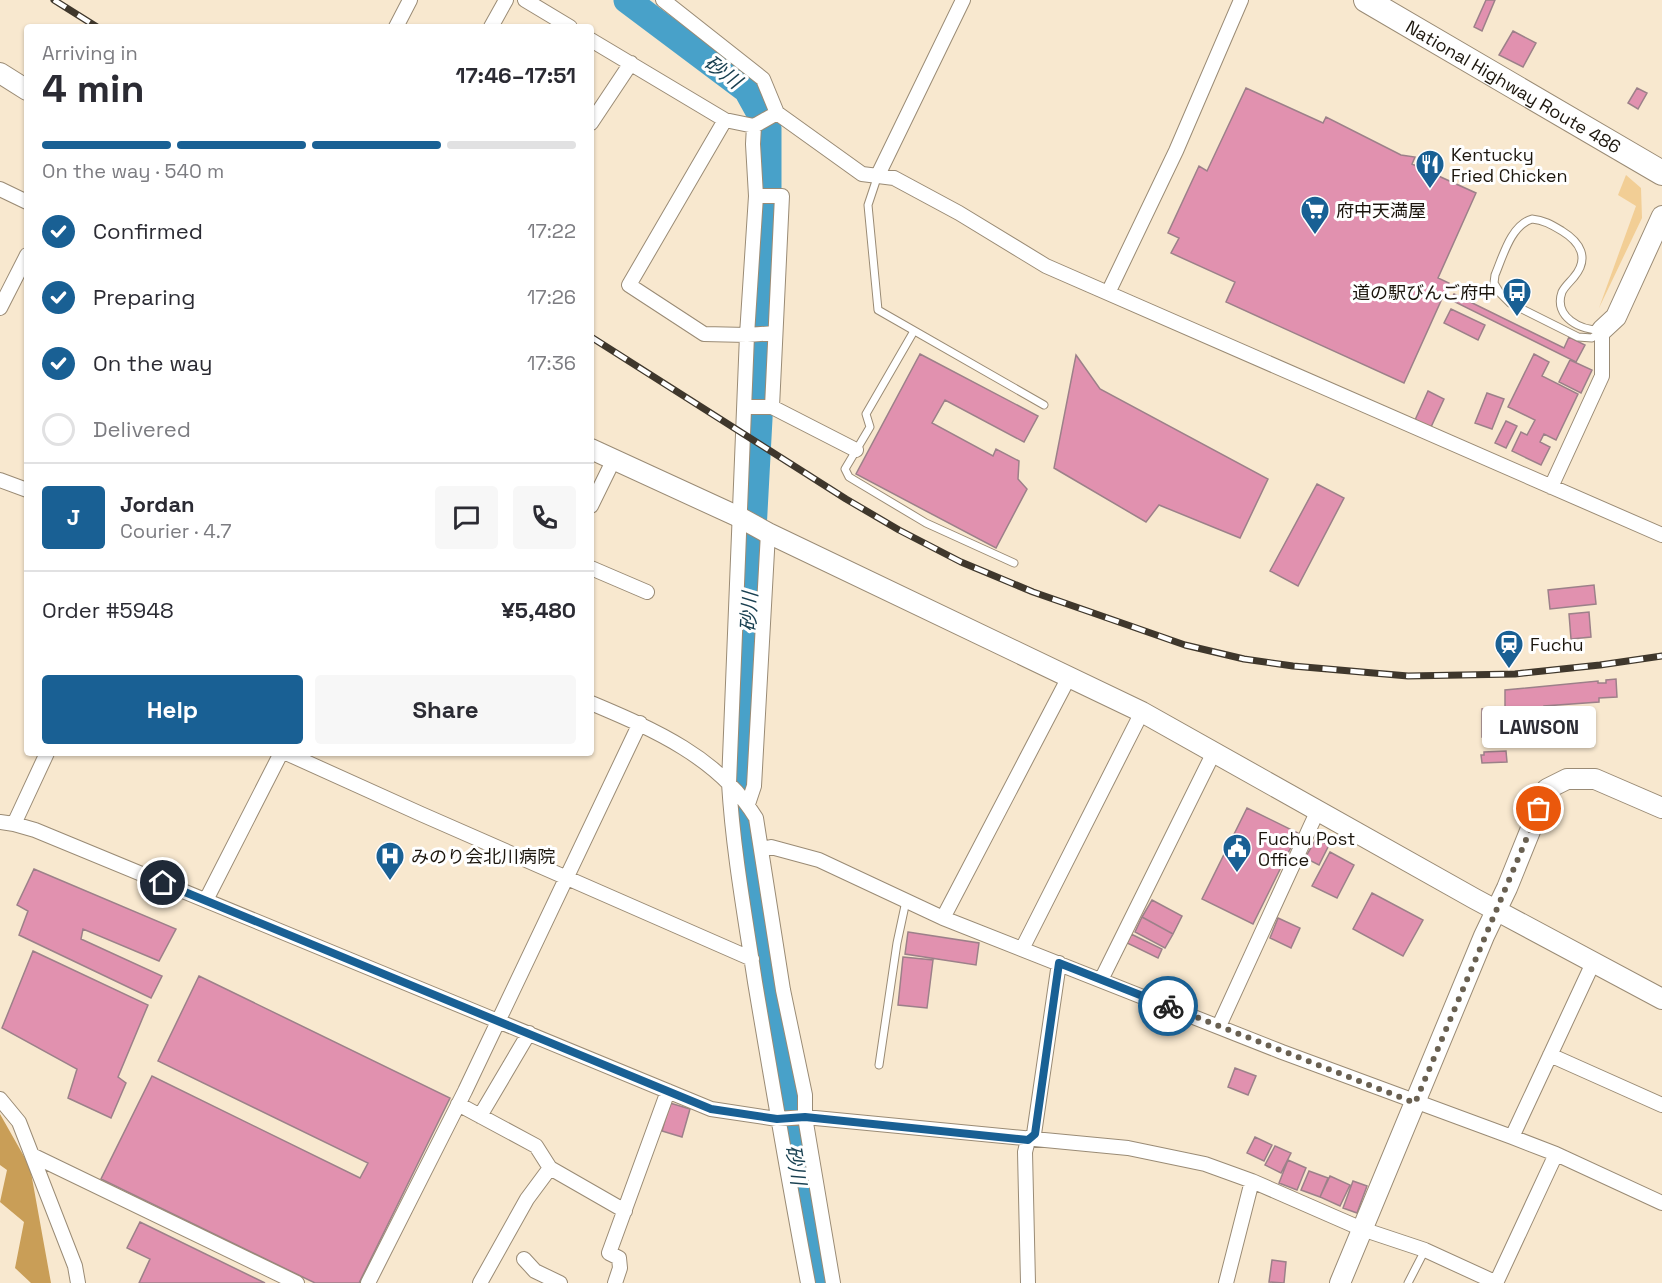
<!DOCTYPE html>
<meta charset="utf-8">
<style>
:root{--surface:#fff;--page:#f7f7f7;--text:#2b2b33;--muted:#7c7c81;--line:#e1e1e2;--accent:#196094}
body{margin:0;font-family:"Space Grotesk","Noto Sans JP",sans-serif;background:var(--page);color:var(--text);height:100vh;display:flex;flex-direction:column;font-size:22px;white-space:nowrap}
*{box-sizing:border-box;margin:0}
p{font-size:20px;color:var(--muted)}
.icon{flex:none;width:33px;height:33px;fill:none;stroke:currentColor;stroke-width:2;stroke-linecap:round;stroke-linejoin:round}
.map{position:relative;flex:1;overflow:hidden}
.panel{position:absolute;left:24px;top:24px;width:570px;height:732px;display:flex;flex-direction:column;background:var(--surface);border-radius:6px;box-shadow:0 2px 4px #0004}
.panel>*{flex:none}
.pin{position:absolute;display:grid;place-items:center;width:51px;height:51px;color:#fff;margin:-26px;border:3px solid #fff;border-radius:50%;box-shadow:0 2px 6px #0007}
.courier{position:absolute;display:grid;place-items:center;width:60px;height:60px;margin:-30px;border:4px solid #196094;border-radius:50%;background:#fff;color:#222;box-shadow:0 2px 8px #0007}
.bubble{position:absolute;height:42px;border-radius:6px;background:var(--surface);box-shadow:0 2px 4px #0004;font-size:20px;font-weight:700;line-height:42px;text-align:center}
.summary em{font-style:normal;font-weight:700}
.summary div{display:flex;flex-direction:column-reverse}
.summary{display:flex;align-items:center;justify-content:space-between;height:102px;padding:0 18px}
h1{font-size:39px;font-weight:700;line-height:45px}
.bar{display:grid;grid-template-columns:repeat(4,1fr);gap:9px 6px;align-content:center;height:72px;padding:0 18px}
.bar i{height:8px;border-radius:4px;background:var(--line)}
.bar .on{background:var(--accent)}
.bar p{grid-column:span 4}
.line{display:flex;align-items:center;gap:15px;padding:0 18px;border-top:2px solid var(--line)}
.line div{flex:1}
.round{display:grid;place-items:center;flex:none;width:63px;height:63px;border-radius:6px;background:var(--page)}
ol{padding:0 18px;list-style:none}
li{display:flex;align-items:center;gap:18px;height:66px}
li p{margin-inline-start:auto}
li .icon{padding:6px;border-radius:50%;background:var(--accent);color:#fff;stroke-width:4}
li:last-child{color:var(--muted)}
li i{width:33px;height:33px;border:3px solid var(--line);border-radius:50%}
.cta{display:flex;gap:12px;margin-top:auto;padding:12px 18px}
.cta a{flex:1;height:69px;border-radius:6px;background:var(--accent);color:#fff;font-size:24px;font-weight:700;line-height:69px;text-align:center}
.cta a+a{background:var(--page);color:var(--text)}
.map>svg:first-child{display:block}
.green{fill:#f2ce95}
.forest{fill:#c99e57}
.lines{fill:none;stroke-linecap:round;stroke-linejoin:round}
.river{stroke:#48a1c9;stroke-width:27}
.building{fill:#e191af;stroke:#9c8089;stroke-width:1.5}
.lane-casing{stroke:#9a8b75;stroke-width:9}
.street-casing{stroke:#9a8b75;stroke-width:16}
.secondary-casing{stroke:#9a8b75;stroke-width:22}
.highway-casing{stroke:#9a8b75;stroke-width:26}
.lane{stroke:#fff;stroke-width:7}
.street{stroke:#fff;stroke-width:14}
.secondary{stroke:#fff;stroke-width:20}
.highway{stroke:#fff;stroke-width:24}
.rail-casing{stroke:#3f372c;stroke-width:7}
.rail{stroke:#fff;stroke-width:4.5;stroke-dasharray:14;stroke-linecap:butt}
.done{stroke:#696051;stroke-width:6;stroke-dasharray:0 10.8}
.route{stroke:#196094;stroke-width:8}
.labels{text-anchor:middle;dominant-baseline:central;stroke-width:6;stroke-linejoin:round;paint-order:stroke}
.street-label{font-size:18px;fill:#1c160d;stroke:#fff}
.poi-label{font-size:18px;fill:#1c160d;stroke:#fff;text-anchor:start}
.water-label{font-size:20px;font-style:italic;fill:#194051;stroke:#fff}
</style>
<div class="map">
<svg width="1662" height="1283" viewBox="0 0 1662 1283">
<rect width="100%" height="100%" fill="#f8e8cf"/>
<!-- green -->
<path class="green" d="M 1626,175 L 1641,188 L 1642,218 L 1599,308 L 1636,206 L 1618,195 Z"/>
<!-- forest -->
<path class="forest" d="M 0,1114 L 30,1167 L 51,1283 L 31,1283 L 15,1268 L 24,1222 L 0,1202 L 7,1170 L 0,1165 Z"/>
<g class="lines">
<!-- river -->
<path class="river" d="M 627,0 L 747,90 L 768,128 L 768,251 L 740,773 L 741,836 L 816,1283"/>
</g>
<!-- building -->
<path class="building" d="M 1486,0 L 1495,0 L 1482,31 L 1474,27 Z
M 1513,31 L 1536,43 L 1523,67 L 1499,55 Z
M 1246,88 L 1323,123 L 1326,117 L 1401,155 L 1415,157 L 1412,164 L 1476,193 L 1438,278 L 1449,283 L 1404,383 L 1226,302 L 1235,282 L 1171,253 L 1179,238 L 1168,233 L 1199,166 L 1207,171 Z
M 1637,88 L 1647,93 L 1638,109 L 1628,103 Z
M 1454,294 L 1564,348 L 1569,337 L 1585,345 L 1576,362 L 1451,300 Z
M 1451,309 L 1485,325 L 1478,340 L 1444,323 Z
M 920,354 L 1038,416 L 1024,442 L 945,400 L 932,423 L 993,456 L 996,449 L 1019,461 L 1018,479 L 1027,489 L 996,548 L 856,474 Z
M 1534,354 L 1549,362 L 1542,376 L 1578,394 L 1556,440 L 1544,434 L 1540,442 L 1550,447 L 1541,465 L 1512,451 L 1521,432 L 1527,435 L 1535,420 L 1508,407 Z
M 1076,355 L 1100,389 L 1268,479 L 1240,538 L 1159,505 L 1146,522 L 1054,468 Z
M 1570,360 L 1592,370 L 1581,393 L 1559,382 Z
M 1428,391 L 1444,399 L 1431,427 L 1415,420 Z
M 1487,393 L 1504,399 L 1492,429 L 1475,423 Z
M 1506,421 L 1517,426 L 1506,448 L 1495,443 Z
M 1317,484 L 1344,498 L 1298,586 L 1270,571 Z
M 1594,585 L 1596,604 L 1550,609 L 1548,590 Z
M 1589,612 L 1591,637 L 1571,639 L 1569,614 Z
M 1616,679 L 1617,697 L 1599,698 L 1599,702 L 1544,706 L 1544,714 L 1538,714 L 1538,722 L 1524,722 L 1524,735 L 1508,735 L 1508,737 L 1482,737 L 1482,709 L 1505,708 L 1505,690 L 1598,681 L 1598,683 L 1606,683 L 1606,680 Z
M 1506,751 L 1507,762 L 1482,763 L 1481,755 L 1484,755 L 1484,752 Z
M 1247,808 L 1298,833 L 1253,924 L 1202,899 Z
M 1316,839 L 1329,845 L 1319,865 L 1305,858 Z
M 1330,852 L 1354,865 L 1337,898 L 1312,886 Z
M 34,869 L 176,929 L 159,961 L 83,929 L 81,939 L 162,976 L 151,998 L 19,935 L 28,911 L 17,905 Z
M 1372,893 L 1423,920 L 1403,956 L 1353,929 Z
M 1152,900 L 1182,916 L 1173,934 L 1142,917 Z
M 1142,917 L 1173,934 L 1165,948 L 1135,932 Z
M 1278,918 L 1300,928 L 1291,948 L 1270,938 Z
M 908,932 L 979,943 L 976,965 L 905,954 Z
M 1131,934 L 1162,949 L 1158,958 L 1127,943 Z
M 33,951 L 148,1005 L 118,1077 L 126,1083 L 111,1118 L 68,1098 L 77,1069 L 2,1028 Z
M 903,957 L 933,960 L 927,1008 L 898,1005 Z
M 199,976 L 450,1098 L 359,1283 L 315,1283 L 101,1179 L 152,1076 L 360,1178 L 368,1163 L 158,1061 Z
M 1235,1068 L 1256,1076 L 1248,1095 L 1228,1087 Z
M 670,1103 L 690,1109 L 682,1137 L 662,1131 Z
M 1255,1137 L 1272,1145 L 1264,1161 L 1247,1153 Z
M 1275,1146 L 1291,1153 L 1281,1173 L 1265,1165 Z
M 1288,1160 L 1306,1168 L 1297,1190 L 1279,1183 Z
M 1309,1171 L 1328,1178 L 1320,1197 L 1301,1190 Z
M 1330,1176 L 1350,1185 L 1340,1206 L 1320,1197 Z
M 1353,1181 L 1367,1186 L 1357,1213 L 1343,1208 Z
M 140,1222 L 265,1283 L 139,1283 L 150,1259 L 127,1248 Z
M 1272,1260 L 1286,1262 L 1284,1283 L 1269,1282 Z"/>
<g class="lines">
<!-- lane casing -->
<g class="lane-casing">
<path id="lane" d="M 878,175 L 868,205 L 878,310 L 1044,405
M 1532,219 C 1544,220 1552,225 1562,231 C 1580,242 1590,258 1574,277 C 1570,282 1565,286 1562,292 C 1553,317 1581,331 1602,330 L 1592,338 L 1578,337 L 1510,303 L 1500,293 L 1494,283 L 1495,275 C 1503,256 1511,225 1532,219 Z
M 914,331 L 866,414 L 870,427 L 845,469 L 849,477 L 926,523 L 1014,563
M 879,1065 L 897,943 L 906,901
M 1408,1283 L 1425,1250"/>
</g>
<!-- street casing -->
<g class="street-casing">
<path id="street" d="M 525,0 L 570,27
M 663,0 L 763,79 L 777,113 L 862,174 L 894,178 L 959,213 L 1046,266 L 1662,535
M 396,27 L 410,0
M 491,27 L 506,0
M 591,40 L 725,120 L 754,126 L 777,113
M 725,120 L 629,285 L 704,334 L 747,335 L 775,333
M 591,123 L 631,63
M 754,126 L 753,144 L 756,196 L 747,335 L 729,783 C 733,850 745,916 755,982 C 772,1083 789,1183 808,1283
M 878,175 L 963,0
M 0,189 L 27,202
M 756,196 L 782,196 L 772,407
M 1108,293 L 1176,151 L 1241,0
M 0,308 L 27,255
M 745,407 L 772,407 L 856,450
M 0,480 L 27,490
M 1551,487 L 1602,376 L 1602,330
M 591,506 L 614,459
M 591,568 L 647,592
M 591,703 C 653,729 720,758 756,818 L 783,990 L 805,1095 L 805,1117 L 833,1283
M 286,753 L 421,814 L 752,959
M 748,804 L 754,786 L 768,533
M 0,822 L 14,824 L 35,830 L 711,1109 L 777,1119 L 805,1117 L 1128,1148 L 1205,1164 L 1252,1181 L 1362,1229 L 1425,1250 L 1497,1283
M 14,824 L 47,753
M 761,849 L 771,847 L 819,860 L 943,918 L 1282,1052 L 1512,1137 L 1556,1154 L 1662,1203
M 206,900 L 281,753
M 943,918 L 1069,677
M 1022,949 L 1142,712
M 1101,980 L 1214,752
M 1219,1026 L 1318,810
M 1550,1055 L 1662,1105
M 0,1099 L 19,1122 L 75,1266 L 78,1283
M 458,1104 L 536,1146 L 550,1168 L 625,1211
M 480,1116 L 529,1033
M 1512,1137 L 1593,963
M 34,1156 L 297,1283
M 524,1259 L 535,1271 L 560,1283
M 368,1283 L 465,1091 L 640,723
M 480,1283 L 527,1199 L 550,1168
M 615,1283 L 620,1268 L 619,1258 L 609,1253 L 668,1091
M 1028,1283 L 1025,1152 L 1028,1140 L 1034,1134 L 1059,963
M 1226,1283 L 1252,1181
M 1496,1283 L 1556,1154"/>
</g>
<!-- secondary casing -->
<g class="secondary-casing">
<path id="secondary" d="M 0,73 L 27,90
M 1602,330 L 1616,317 L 1662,216
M 591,449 L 739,517 L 768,533 L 1142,712 L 1475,899 L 1662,999
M 1340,1283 L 1484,936 L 1507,888 L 1547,789 L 1567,779 L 1595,779 L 1662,808"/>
</g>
<!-- highway casing -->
<g class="highway-casing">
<g id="highway">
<path id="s1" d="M 1366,0 L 1662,173"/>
</g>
</g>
<!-- lane -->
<use href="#lane" class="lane"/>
<!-- street -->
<use href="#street" class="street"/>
<!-- secondary -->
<use href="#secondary" class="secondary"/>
<!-- highway -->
<use href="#highway" class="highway"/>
<!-- rail casing -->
<g class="rail-casing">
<path id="rail" d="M 54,0 L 97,27
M 591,337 L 846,499 L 899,530 L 961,562 L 1033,592 L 1185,645 L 1244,659 L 1293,666 L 1408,676 L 1515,674 L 1600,665 L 1662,656"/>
</g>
<!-- rail -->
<use href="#rail" class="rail"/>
</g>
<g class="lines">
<!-- done -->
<path class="done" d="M 1168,1006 L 1415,1103 L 1539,809"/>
<!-- route -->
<path class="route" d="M 163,883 L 711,1109 L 777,1119 L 805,1117 L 1028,1140 L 1035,1134 L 1059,963 L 1168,1006"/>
</g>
<!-- icons -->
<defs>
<g id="restaurant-pin" transform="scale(1.5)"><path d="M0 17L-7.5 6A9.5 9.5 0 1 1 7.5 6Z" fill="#196094" stroke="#fff"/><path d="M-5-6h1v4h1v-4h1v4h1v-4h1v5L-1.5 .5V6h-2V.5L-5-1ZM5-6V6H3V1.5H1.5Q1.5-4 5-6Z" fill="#fff"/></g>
<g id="supermarket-pin" transform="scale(1.5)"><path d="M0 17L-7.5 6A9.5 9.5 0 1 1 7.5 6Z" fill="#196094" stroke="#fff"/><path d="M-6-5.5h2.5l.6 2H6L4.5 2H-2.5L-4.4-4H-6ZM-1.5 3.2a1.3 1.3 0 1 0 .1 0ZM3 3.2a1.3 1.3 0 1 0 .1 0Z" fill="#fff"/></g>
<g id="bus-pin" transform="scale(1.5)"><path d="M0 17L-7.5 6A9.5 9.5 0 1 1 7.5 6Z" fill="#196094" stroke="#fff"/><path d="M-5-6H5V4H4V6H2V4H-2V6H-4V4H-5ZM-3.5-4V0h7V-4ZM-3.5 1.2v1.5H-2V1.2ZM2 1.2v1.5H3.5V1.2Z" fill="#fff"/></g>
<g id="station-pin" transform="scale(1.5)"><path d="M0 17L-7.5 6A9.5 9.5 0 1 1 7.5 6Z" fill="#196094" stroke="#fff"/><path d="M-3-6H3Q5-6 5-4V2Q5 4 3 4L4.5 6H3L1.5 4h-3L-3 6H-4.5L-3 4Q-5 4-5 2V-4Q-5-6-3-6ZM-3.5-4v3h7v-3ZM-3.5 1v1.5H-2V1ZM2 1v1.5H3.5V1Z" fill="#fff"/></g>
<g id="civic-pin" transform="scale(1.5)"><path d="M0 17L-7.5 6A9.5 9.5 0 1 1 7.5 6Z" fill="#196094" stroke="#fff"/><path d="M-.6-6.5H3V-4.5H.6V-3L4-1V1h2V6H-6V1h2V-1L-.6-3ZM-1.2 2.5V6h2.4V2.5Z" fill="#fff"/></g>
<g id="hospital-pin" transform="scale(1.5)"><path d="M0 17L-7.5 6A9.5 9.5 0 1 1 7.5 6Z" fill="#196094" stroke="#fff"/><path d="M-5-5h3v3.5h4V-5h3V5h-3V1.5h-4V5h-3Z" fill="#fff"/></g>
</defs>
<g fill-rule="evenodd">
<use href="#restaurant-pin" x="1430" y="164"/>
<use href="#supermarket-pin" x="1315" y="210"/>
<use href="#bus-pin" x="1517" y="292"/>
<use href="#station-pin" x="1509" y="644"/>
<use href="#civic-pin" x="1237" y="848"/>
<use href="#hospital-pin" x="390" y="856"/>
</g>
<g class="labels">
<!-- street labels -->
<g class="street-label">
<text stroke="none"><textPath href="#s1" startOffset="171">National Highway Route 486</textPath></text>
</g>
<!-- poi labels -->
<g class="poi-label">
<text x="1451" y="154">Kentucky<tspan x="1451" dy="21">Fried Chicken</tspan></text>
<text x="1336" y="210">府中天満屋</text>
<text x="1496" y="292" text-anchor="end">道の駅びんご府中</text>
<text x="1530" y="644">Fuchu</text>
<text x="1258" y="838">Fuchu Post<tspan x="1258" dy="21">Office</tspan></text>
<text x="411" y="856">みのり会北川病院</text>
</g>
<!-- water labels -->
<g class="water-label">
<text transform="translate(723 72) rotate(37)">砂川</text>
<text transform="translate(749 612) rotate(-87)">砂川</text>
<text transform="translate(796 1165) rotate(81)">砂川</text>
</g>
</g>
</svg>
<div class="pin" style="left:1539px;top:809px;background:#ea580c"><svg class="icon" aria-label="bag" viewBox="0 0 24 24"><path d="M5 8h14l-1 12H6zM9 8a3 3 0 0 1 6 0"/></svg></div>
<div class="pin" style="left:163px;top:883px;background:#1f2937"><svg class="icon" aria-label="home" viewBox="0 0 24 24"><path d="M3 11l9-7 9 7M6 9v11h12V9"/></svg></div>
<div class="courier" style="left:1168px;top:1006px"><svg class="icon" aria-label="bike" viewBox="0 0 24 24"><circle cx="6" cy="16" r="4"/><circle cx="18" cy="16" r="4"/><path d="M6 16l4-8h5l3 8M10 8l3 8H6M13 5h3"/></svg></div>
<div class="bubble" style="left:1482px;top:706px;width:114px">LAWSON</div>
<section class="panel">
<div class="summary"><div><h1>4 min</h1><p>Arriving in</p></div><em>17:46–17:51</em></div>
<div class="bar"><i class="on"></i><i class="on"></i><i class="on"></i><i></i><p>On the way · 540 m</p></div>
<ol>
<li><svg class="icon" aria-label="check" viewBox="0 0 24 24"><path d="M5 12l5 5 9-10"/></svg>Confirmed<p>17:22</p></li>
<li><svg class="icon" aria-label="check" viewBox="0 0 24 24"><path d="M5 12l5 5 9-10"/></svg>Preparing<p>17:26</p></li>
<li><svg class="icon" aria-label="check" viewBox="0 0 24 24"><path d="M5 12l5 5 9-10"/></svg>On the way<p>17:36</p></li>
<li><i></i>Delivered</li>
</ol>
<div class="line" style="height:108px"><b class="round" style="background:var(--accent);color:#fff">J</b><div><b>Jordan</b><p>Courier · 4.7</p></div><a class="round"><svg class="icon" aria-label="chat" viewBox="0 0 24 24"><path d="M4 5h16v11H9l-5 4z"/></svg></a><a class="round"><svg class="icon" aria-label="phone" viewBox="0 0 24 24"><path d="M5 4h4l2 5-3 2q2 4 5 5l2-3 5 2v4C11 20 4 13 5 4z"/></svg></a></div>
<div class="line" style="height:78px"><div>Order #5948</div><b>¥5,480</b></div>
<div class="cta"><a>Help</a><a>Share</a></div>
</section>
</div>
